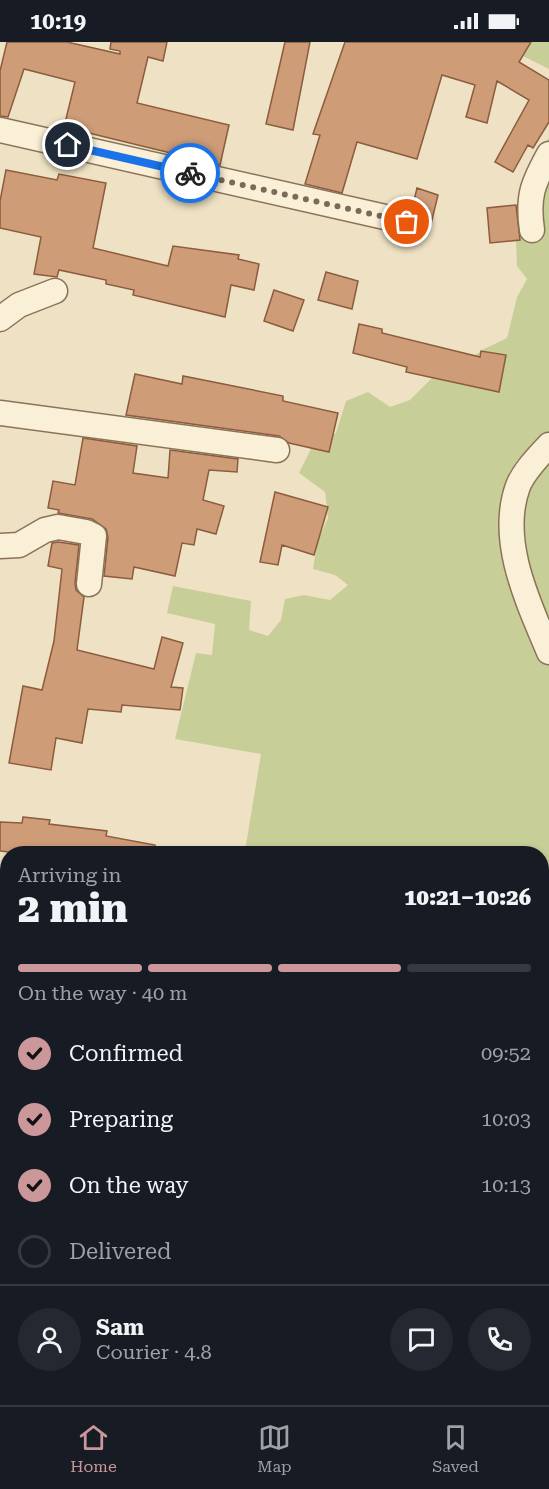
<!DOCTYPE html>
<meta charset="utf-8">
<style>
:root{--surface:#171b24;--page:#242831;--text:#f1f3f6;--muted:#9ea1a6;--line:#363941;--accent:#cb979a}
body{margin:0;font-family:"Roboto Serif",serif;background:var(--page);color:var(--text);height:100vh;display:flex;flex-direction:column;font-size:22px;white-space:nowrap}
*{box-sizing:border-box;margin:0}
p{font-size:20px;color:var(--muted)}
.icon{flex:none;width:33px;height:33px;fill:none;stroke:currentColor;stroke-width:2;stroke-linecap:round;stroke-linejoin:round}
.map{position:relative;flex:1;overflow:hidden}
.details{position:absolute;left:0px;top:804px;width:549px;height:560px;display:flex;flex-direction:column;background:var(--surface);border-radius:24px 24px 0 0;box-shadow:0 3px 9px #0003}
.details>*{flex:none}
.pin{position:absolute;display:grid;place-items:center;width:51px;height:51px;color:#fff;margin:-26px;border:3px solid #fff;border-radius:50%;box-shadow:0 2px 6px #0007}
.courier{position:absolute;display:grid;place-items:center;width:60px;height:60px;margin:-30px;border:4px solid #1a73e8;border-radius:50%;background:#fff;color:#222;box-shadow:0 2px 8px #0007}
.head em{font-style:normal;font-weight:800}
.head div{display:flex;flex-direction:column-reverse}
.head{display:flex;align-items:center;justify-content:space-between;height:102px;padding:0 18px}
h1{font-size:39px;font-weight:800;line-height:45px}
.bar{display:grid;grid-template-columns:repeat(4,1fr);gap:9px 6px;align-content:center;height:72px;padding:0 18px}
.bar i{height:8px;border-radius:4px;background:var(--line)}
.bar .on{background:var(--accent)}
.bar p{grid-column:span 4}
.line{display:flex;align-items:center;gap:15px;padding:0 18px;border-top:2px solid var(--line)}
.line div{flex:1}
.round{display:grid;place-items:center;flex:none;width:63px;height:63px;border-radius:32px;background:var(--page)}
ol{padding:0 18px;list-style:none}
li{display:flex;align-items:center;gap:18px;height:66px}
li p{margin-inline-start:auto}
li .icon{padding:6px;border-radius:50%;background:var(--accent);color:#111;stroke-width:4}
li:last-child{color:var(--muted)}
li i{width:33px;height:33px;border:3px solid var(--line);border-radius:50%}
.status{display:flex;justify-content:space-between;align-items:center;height:42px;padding:0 30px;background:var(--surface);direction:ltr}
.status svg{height:16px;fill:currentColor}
.dock{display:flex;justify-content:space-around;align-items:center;height:84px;border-top:2px solid var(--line);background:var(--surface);font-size:16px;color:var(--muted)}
.dock a{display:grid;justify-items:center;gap:3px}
.dock .on{color:var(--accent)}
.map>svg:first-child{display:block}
.green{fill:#c8ce97}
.building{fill:#cf9c78;stroke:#8b5c3e;stroke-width:1.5}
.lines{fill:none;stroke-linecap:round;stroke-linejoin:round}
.minor-casing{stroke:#8b7359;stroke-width:27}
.minor{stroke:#faefd7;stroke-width:24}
.done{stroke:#796b58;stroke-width:6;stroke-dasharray:0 10.8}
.route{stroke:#1a73e8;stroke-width:8}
</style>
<div class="status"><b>10:19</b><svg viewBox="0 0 49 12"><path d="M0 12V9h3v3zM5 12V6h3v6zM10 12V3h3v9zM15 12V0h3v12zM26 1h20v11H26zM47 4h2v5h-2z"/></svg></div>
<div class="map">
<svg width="549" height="1363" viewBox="0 0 549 1363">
<rect width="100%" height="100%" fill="#efe2c4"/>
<!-- green -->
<path class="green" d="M 522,0 L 549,0 L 549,27 L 515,10 Z
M 549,96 L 549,977 L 542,977 L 542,812 L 251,812 L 245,809 L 261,712 L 175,697 L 196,611 L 212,613 L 215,582 L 167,571 L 173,544 L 251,559 L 249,588 L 268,594 L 281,578 L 285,557 L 304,553 L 330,558 L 348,543 L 335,533 L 313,527 L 317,501 L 328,476 L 325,450 L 299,431 L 313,403 L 336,391 L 346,359 L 368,350 L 390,365 L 410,358 L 436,332 L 468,319 L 482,308 L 507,296 L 517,255 L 527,237 L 517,224 L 516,198 L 531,164 L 531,120 Z
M 58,1356 L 110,1356 L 102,1363 L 47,1363 Z"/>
<!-- building -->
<path class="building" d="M 7,0 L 67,0 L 120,12 L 120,9 L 110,7 L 111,0 L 167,0 L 163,19 L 148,15 L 137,61 L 229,83 L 220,123 L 64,85 L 75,40 L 24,27 L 8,75 L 0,74 L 0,29 Z
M 285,0 L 310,0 L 293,88 L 266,82 Z
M 345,0 L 531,0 L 519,20 L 549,38 L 549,80 L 533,106 L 528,103 L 513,130 L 495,120 L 529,58 L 497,39 L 487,81 L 466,75 L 475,43 L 442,33 L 417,117 L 357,100 L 342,151 L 305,142 L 320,93 L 313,92 Z
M 6,128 L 57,138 L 59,132 L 106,141 L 93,206 L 168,224 L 173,204 L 239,213 L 238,217 L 259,222 L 254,248 L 231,243 L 225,275 L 133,253 L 134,248 L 106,242 L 106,238 L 59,228 L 57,235 L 34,232 L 41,195 L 0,186 L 0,159 Z
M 417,146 L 438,153 L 431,182 L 421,179 L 417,170 L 412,167 Z
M 516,163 L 520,198 L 490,201 L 487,166 Z
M 326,230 L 358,239 L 352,267 L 318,258 Z
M 274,248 L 304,258 L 293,289 L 264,279 Z
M 359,282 L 382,287 L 382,291 L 480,315 L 481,309 L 506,313 L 499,350 L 406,330 L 407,325 L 353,311 Z
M 135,332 L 182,342 L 183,334 L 283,354 L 283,359 L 338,371 L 329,410 L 289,401 L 279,394 L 126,373 Z
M 83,396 L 137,404 L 133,431 L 168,436 L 170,408 L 238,417 L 237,430 L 209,428 L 203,458 L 224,464 L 216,492 L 197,487 L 194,503 L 182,501 L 175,534 L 134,525 L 132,537 L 104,534 L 108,495 L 106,487 L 92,477 L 58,471 L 59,468 L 48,466 L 53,439 L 75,443 Z
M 275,450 L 328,465 L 314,513 L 282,503 L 278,523 L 260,520 Z
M 58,500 L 79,503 L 75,541 L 76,548 L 84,555 L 77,608 L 154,627 L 162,595 L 183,601 L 171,645 L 183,646 L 180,668 L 122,663 L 121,670 L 88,667 L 82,701 L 56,696 L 51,728 L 9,721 L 23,644 L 42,648 L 54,599 L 62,527 L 48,524 L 52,501 Z
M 23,775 L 50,778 L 49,782 L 107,789 L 106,794 L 155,803 L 154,812 L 26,812 L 0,809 L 0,780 L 22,781 Z"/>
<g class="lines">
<!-- minor casing -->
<g class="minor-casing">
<path id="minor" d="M 0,88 L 407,180
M 532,188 C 527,154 533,141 549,112
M 0,277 L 19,263 L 55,249
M 0,371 L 277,408
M 549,403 C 538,415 524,429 518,444 C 498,498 528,560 549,610
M 0,504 L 19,503 L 45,488 L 58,485 L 86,490 L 94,494 L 89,542
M 542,915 L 549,913
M 0,1200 L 8,1201
M 542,1337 L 549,1337
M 0,1339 L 8,1340
M 521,1356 L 522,1363
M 368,1363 L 380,1356
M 446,1363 L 446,1356"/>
</g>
<!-- minor -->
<use href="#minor" class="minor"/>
</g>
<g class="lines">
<!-- done -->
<path class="done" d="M 190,131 L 407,180"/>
<!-- route -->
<path class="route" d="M 68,103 L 190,131"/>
</g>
</svg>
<div class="pin" style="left:407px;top:180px;background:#ea580c"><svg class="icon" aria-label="bag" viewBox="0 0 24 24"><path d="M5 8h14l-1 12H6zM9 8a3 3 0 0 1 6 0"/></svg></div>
<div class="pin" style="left:68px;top:103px;background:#1f2937"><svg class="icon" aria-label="home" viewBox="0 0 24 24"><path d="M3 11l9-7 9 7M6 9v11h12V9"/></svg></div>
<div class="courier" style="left:190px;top:131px"><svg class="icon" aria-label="bike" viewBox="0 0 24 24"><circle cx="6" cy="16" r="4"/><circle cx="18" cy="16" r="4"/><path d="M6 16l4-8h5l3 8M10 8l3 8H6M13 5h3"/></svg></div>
<section class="details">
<div class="head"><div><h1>2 min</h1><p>Arriving in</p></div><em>10:21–10:26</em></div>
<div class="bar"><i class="on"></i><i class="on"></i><i class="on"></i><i></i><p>On the way · 40 m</p></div>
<ol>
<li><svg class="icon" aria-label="check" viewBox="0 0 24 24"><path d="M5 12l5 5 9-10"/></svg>Confirmed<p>09:52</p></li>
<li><svg class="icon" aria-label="check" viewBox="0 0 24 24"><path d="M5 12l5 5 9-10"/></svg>Preparing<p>10:03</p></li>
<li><svg class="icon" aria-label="check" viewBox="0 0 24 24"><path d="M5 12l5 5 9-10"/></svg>On the way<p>10:13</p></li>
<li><i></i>Delivered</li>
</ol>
<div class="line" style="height:108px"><a class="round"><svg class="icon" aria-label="person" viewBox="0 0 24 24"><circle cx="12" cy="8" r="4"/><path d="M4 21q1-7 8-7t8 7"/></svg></a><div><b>Sam</b><p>Courier · 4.8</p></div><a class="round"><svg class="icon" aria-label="chat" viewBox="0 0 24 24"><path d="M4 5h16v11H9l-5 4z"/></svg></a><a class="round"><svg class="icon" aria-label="phone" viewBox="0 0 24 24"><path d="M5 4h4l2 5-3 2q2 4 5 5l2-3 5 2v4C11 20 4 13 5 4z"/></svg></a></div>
</section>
</div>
<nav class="dock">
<a class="on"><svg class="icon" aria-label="home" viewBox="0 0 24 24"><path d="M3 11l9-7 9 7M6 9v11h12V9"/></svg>Home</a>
<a><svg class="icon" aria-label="map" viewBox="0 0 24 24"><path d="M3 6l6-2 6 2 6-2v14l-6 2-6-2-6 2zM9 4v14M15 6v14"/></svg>Map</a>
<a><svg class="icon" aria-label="saved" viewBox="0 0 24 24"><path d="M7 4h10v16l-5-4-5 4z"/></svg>Saved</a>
</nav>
